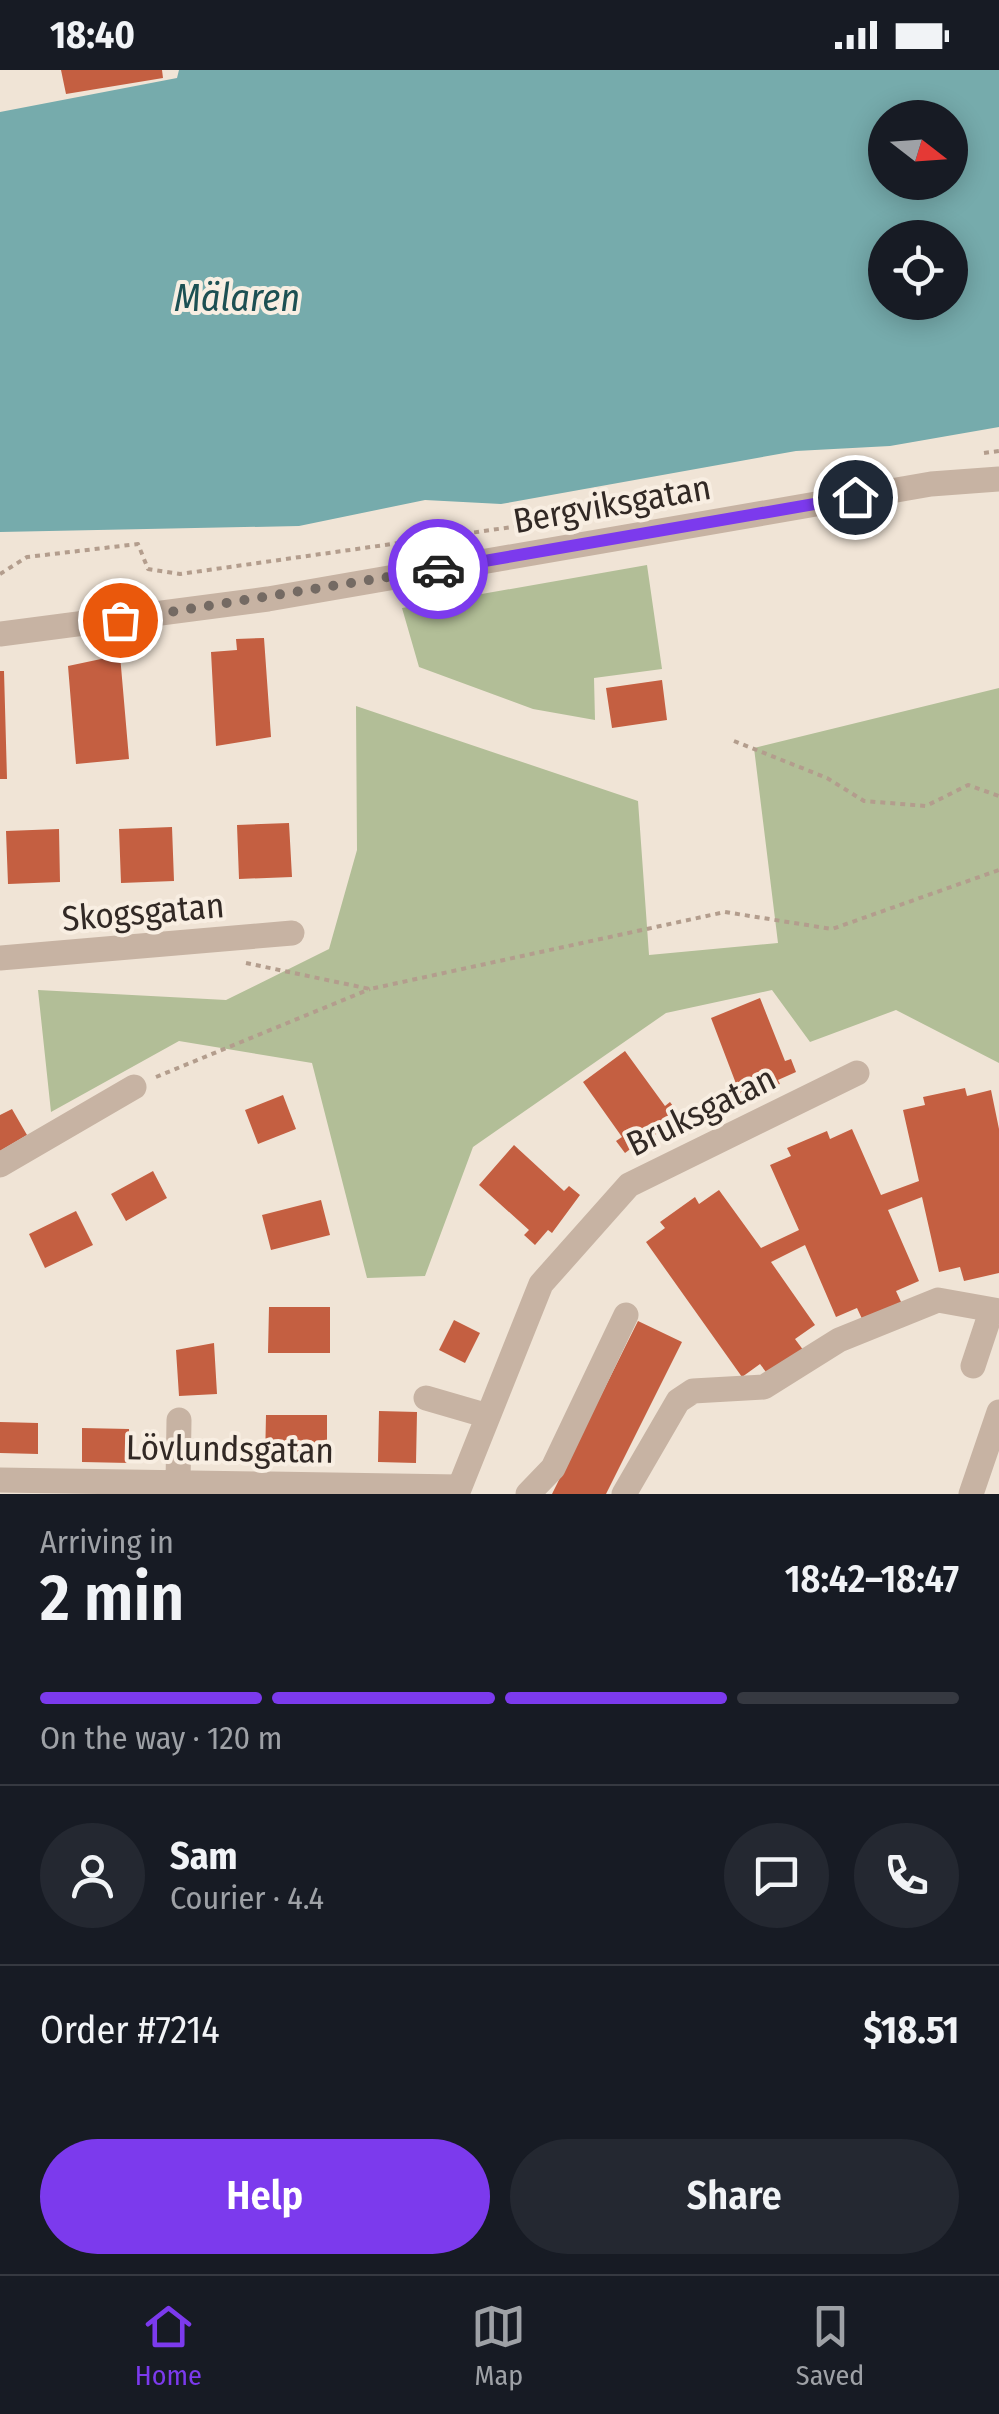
<!DOCTYPE html>
<meta charset="utf-8">
<style>
:root{--surface:#171b24;--page:#242831;--text:#f1f3f6;--muted:#9ea1a6;--line:#363941;--accent:#7c3aed}
body{margin:0;font-family:"Fira Sans Condensed",sans-serif;background:var(--page);color:var(--text);height:100vh;display:flex;flex-direction:column;font-size:38px;white-space:nowrap}
*{box-sizing:border-box;margin:0}
p{font-size:32px;color:var(--muted)}
.icon{flex:none;width:55px;height:55px;fill:none;stroke:currentColor;stroke-width:2;stroke-linecap:round;stroke-linejoin:round}
.map{position:relative;height:1424px;overflow:hidden}
.drawer{display:flex;flex-direction:column;background:var(--surface);flex:1}
.drawer>*{flex:none}
.needle{width:65px;rotate:107deg}
.controls{position:absolute;left:868px;top:30px;display:grid;gap:20px}
.controls a{display:grid;place-items:center;width:100px;height:100px;border-radius:50%;background:var(--surface);box-shadow:0 5px 25px #0003;font-size:50px}
.pin{position:absolute;display:grid;place-items:center;width:85px;height:85px;color:#fff;margin:-42px;border:5px solid #fff;border-radius:50%;box-shadow:0 2px 10px #0007}
.courier{position:absolute;display:grid;place-items:center;width:100px;height:100px;margin:-50px;border:8px solid #7c3aed;border-radius:50%;background:#fff;color:#222;box-shadow:0 2px 12px #0007}
.overview em{font-style:normal;font-weight:600}
.overview div{display:flex;flex-direction:column-reverse}
.overview{display:flex;align-items:center;justify-content:space-between;height:170px;padding:0 40px}
h1{font-size:65px;font-weight:600;line-height:75px}
.bar{display:grid;grid-template-columns:repeat(4,1fr);gap:15px 10px;align-content:center;height:120px;padding:0 40px}
.bar i{height:12px;border-radius:8px;background:var(--line)}
.bar .on{background:var(--accent)}
.bar p{grid-column:span 4}
.line{display:flex;align-items:center;gap:25px;padding:0 40px;border-top:2px solid var(--line)}
.line div{flex:1}
.round{display:grid;place-items:center;flex:none;width:105px;height:105px;border-radius:52px;background:var(--page)}
.cta{display:flex;gap:20px;margin-top:auto;padding:20px 40px}
.cta a{flex:1;height:115px;border-radius:60px;background:var(--accent);color:#fff;font-size:40px;font-weight:600;line-height:115px;text-align:center}
.cta a+a{background:var(--page);color:var(--text)}
.status{display:flex;justify-content:space-between;align-items:center;height:70px;padding:0 50px;background:var(--surface);direction:ltr}
.status svg{height:28px;fill:currentColor}
.menu{display:flex;justify-content:space-around;align-items:center;height:140px;border-top:2px solid var(--line);background:var(--surface);font-size:28px;color:var(--muted)}
.menu a{display:grid;justify-items:center;gap:5px}
.menu .on{color:var(--accent)}
.map>svg:first-child{display:block}
.green{fill:#b2be97}
.water{fill:#76abac;fill-rule:evenodd}
.building{fill:#c45f41}
.lines{fill:none;stroke-linecap:round;stroke-linejoin:round}
.path{stroke:#b39d8d;stroke-width:4;stroke-dasharray:5 5;stroke-linecap:butt}
.minor{stroke:#c7b3a3;stroke-width:25}
.done{stroke:#746a63;stroke-width:10;stroke-dasharray:0 18}
.route{stroke:#7c3aed;stroke-width:12}
.labels{text-anchor:middle;dominant-baseline:central;stroke-width:8;stroke-linejoin:round;paint-order:stroke}
.street-label{font-size:35px;fill:#322925;stroke:#f8eee2}
.water-label{font-size:38px;font-style:italic;fill:#1c5053;stroke:#f8eee2}
</style>
<div class="status"><b>18:40</b><svg viewBox="0 0 49 12"><path d="M0 12V9h3v3zM5 12V6h3v6zM10 12V3h3v9zM15 12V0h3v12zM26 1h20v11H26zM47 4h2v5h-2z"/></svg></div>
<div class="map">
<svg width="999" height="1424" viewBox="0 0 999 1424">
<rect width="100%" height="100%" fill="#f0e4d6"/>
<!-- green -->
<path class="green" d="M 647,495 L 662,599 L 594,608 L 595,650 L 533,639 L 419,597 L 402,538 Z
M 999,618 L 999,993 L 896,940 L 810,972 L 772,920 L 666,943 L 473,1077 L 425,1206 L 367,1208 L 312,993 L 179,971 L 51,1042 L 38,920 L 226,930 L 329,879 L 357,780 L 356,636 L 638,731 L 649,885 L 778,873 L 754,678 Z"/>
<!-- water -->
<path class="water" d="M 179,0 L 999,0 L 999,357 L 890,376 L 796,381 L 501,434 L 425,430 L 299,456 L 0,462 L 0,42 L 177,8 ZM 885,48 L 950,48 L 950,112 L 885,112 ZM 885,168 L 950,168 L 950,232 L 885,232 Z"/>
<!-- building -->
<path class="building" d="M 61,0 L 162,0 L 163,8 L 66,24 Z
M 264,568 L 271,667 L 216,676 L 211,582 L 237,580 L 236,569 Z
M 120,585 L 129,689 L 76,694 L 68,596 Z
M 0,601 L 4,601 L 7,709 L 0,709 Z
M 662,610 L 667,650 L 612,658 L 606,618 Z
M 289,753 L 292,807 L 239,809 L 237,755 Z
M 172,757 L 174,811 L 121,813 L 119,759 Z
M 59,759 L 60,812 L 8,814 L 6,761 Z
M 760,928 L 785,991 L 791,989 L 796,1002 L 778,1010 L 780,1014 L 735,1027 L 729,1013 L 735,1011 L 711,948 Z
M 625,981 L 665,1036 L 670,1032 L 679,1044 L 644,1075 L 641,1071 L 625,1083 L 616,1071 L 622,1067 L 583,1012 Z
M 965,1018 L 967,1026 L 991,1020 L 999,1059 L 999,1203 L 964,1211 L 960,1197 L 939,1202 L 922,1127 L 888,1140 L 919,1211 L 896,1221 L 902,1234 L 863,1251 L 857,1238 L 836,1247 L 805,1175 L 771,1192 L 815,1255 L 795,1269 L 804,1281 L 769,1306 L 760,1294 L 742,1307 L 646,1172 L 665,1158 L 660,1152 L 695,1127 L 699,1134 L 719,1120 L 761,1178 L 799,1160 L 770,1095 L 791,1086 L 787,1078 L 827,1061 L 830,1069 L 852,1059 L 881,1125 L 919,1111 L 903,1040 L 925,1035 L 923,1027 Z
M 283,1025 L 296,1059 L 258,1074 L 245,1040 Z
M 12,1039 L 27,1065 L 0,1081 L 0,1045 Z
M 514,1075 L 564,1121 L 569,1116 L 580,1125 L 552,1163 L 548,1160 L 535,1175 L 524,1165 L 529,1160 L 479,1115 Z
M 153,1101 L 167,1128 L 126,1151 L 111,1124 Z
M 321,1130 L 330,1165 L 271,1180 L 262,1145 Z
M 76,1141 L 93,1175 L 45,1198 L 29,1164 Z
M 269,1237 L 330,1237 L 330,1283 L 268,1283 Z
M 454,1250 L 480,1263 L 465,1293 L 439,1280 Z
M 638,1251 L 682,1272 L 606,1424 L 552,1424 Z
M 214,1273 L 217,1324 L 179,1326 L 176,1280 Z
M 379,1341 L 417,1342 L 416,1393 L 378,1392 Z
M 266,1345 L 327,1345 L 327,1391 L 265,1391 Z
M 0,1352 L 38,1353 L 38,1384 L 0,1383 Z
M 82,1358 L 129,1359 L 129,1393 L 82,1392 Z"/>
<g class="lines">
<!-- path -->
<path class="path" d="M 984,383 L 999,381
M 0,504 L 27,487 L 138,474 L 148,499 L 180,504 L 604,444
M 734,671 L 827,708 L 864,731 L 926,736 L 968,715 L 999,726
M 246,893 L 370,919 L 725,842 L 832,859 L 999,800
M 156,1007 L 370,919"/>
<!-- minor -->
<path class="minor" d="M 0,564 L 268,529 L 931,414 L 999,409
M 0,888 L 292,863
M 0,1095 L 134,1017
M 973,1296 L 990,1245 L 999,1241
M 426,1328 L 488,1346
M 0,1410 L 459,1417
M 178,1413 L 179,1350
M 457,1424 L 541,1214 L 629,1115 L 857,1003
M 528,1424 L 553,1398 L 626,1245
M 624,1424 L 678,1331 L 693,1321 L 764,1317 L 839,1270 L 938,1230 L 999,1241
M 971,1424 L 999,1342"/>
</g>
<g class="lines">
<!-- done -->
<path class="done" d="M 120,550 L 438,499"/>
<!-- route -->
<path class="route" d="M 438,499 L 855,427"/>
</g>
<g class="labels">
<!-- street labels -->
<g class="street-label">
<text transform="translate(612 434) rotate(-10)">Bergviksgatan</text>
<text transform="translate(143 842) rotate(-5)">Skogsgatan</text>
<text transform="translate(701 1041) rotate(-26)">Bruksgatan</text>
<text transform="translate(230 1379) rotate(1)">Lövlundsgatan</text>
</g>
<!-- water labels -->
<g class="water-label">
<text x="237" y="228">Mälaren</text>
</g>
</g>
</svg>
<div class="controls">
<a><svg class="needle" viewBox="-14 -14 28 28"><path d="M0-13l5 13h-10z" fill="#e53935"/><path d="M0 13l5-13h-10z" fill="#9ea1a6"/></svg></a>
<a><svg class="icon" aria-label="locate" viewBox="0 0 24 24"><circle cx="12" cy="12" r="6"/><path d="M12 2v4M12 18v4M2 12h4M18 12h4"/></svg></a>
</div>
<div class="pin" style="left:120px;top:550px;background:#ea580c"><svg class="icon" aria-label="bag" viewBox="0 0 24 24"><path d="M5 8h14l-1 12H6zM9 8a3 3 0 0 1 6 0"/></svg></div>
<div class="pin" style="left:855px;top:427px;background:#1f2937"><svg class="icon" aria-label="home" viewBox="0 0 24 24"><path d="M3 11l9-7 9 7M6 9v11h12V9"/></svg></div>
<div class="courier" style="left:438px;top:499px"><svg class="icon" aria-label="car" viewBox="0 0 24 24"><path d="M5 17H2v-5l4-1 3-4h7l3 4 3 1v5h-3M9 17h6M6 11h13"/><circle cx="7" cy="17" r="2"/><circle cx="17" cy="17" r="2"/></svg></div>
</div>
<section class="drawer">
<div class="overview"><div><h1>2 min</h1><p>Arriving in</p></div><em>18:42–18:47</em></div>
<div class="bar"><i class="on"></i><i class="on"></i><i class="on"></i><i></i><p>On the way · 120 m</p></div>
<div class="line" style="height:180px"><a class="round"><svg class="icon" aria-label="person" viewBox="0 0 24 24"><circle cx="12" cy="8" r="4"/><path d="M4 21q1-7 8-7t8 7"/></svg></a><div><b>Sam</b><p>Courier · 4.4</p></div><a class="round"><svg class="icon" aria-label="chat" viewBox="0 0 24 24"><path d="M4 5h16v11H9l-5 4z"/></svg></a><a class="round"><svg class="icon" aria-label="phone" viewBox="0 0 24 24"><path d="M5 4h4l2 5-3 2q2 4 5 5l2-3 5 2v4C11 20 4 13 5 4z"/></svg></a></div>
<div class="line" style="height:130px"><div>Order #7214</div><b>$18.51</b></div>
<div class="cta"><a>Help</a><a>Share</a></div>
</section>
<nav class="menu">
<a class="on"><svg class="icon" aria-label="home" viewBox="0 0 24 24"><path d="M3 11l9-7 9 7M6 9v11h12V9"/></svg>Home</a>
<a><svg class="icon" aria-label="map" viewBox="0 0 24 24"><path d="M3 6l6-2 6 2 6-2v14l-6 2-6-2-6 2zM9 4v14M15 6v14"/></svg>Map</a>
<a><svg class="icon" aria-label="saved" viewBox="0 0 24 24"><path d="M7 4h10v16l-5-4-5 4z"/></svg>Saved</a>
</nav>
